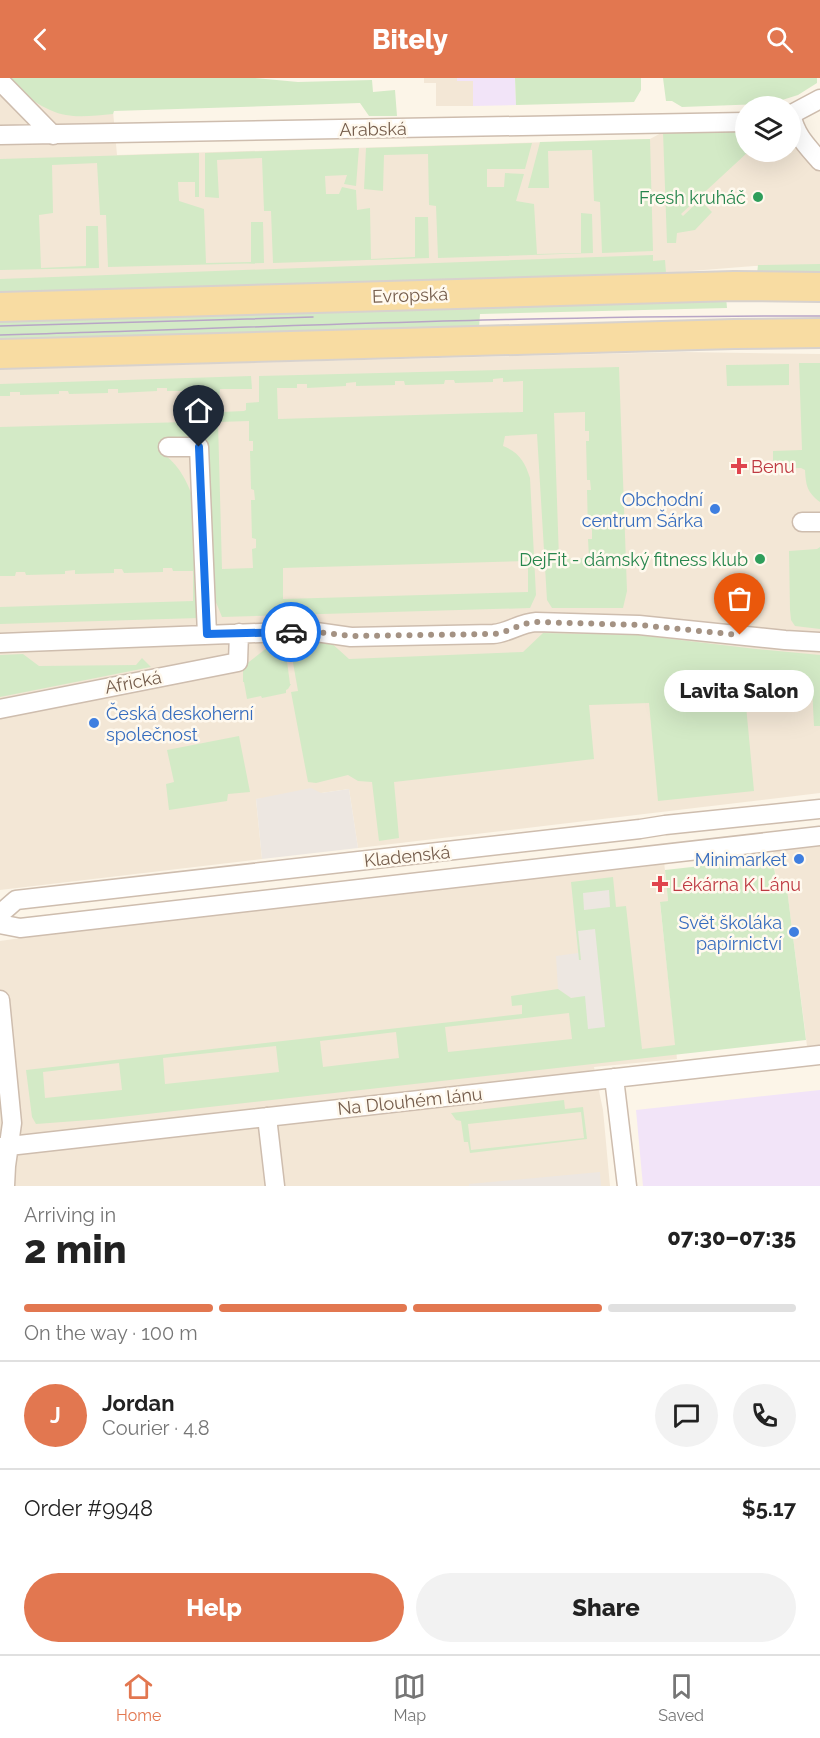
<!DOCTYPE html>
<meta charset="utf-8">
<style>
:root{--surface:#fff;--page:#f2f2f2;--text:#222;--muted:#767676;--line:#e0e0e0;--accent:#e27750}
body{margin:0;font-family:Raleway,sans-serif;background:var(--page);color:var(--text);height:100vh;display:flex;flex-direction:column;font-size:22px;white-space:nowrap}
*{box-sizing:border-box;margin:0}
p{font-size:20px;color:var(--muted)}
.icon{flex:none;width:33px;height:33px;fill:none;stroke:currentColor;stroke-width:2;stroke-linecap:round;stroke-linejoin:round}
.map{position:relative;height:1108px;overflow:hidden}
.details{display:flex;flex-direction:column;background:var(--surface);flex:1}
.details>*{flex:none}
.buttons{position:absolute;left:735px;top:18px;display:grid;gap:12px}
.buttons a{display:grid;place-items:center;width:66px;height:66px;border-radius:50%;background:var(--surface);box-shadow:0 6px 24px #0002;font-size:30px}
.pin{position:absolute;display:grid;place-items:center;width:51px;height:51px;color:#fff;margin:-62px -26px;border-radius:50% 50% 50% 0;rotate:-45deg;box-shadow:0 0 6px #0007}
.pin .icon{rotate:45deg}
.courier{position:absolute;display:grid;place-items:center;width:60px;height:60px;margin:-30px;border:4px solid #1a73e8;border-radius:50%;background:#fff;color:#222;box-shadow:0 2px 8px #0007}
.bubble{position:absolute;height:42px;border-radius:21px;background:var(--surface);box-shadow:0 6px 24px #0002;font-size:20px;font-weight:800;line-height:42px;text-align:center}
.headline em{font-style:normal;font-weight:800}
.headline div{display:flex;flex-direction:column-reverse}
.headline{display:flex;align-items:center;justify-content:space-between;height:102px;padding:0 24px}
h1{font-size:39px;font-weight:800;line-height:45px}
.bar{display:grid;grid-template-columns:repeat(4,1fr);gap:9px 6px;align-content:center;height:72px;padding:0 24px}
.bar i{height:8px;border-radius:4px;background:var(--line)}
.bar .active{background:var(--accent)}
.bar p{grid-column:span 4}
.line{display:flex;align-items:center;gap:15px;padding:0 24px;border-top:2px solid var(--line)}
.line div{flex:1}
.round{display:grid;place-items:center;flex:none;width:63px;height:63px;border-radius:32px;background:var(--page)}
.primary-button{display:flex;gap:12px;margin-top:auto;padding:12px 24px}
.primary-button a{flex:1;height:69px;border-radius:36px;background:var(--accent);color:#fff;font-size:24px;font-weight:800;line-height:69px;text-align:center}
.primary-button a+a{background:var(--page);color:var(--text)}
header{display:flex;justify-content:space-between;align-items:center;height:78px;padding:0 24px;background:var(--accent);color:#fff;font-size:27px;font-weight:800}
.dock{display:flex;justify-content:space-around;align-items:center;height:84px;border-top:2px solid var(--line);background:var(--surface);font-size:16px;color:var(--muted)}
.dock a{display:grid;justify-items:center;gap:3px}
.dock .active{color:var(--accent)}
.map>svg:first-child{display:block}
.residential{fill:#f3e7d6}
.industrial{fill:#ede7e1}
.education{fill:#f2e4f8}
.green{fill:#d3eac6;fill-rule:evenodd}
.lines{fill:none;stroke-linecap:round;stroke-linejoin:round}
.minor-casing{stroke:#cebdae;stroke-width:21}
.primary-casing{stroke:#d8d2cd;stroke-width:32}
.minor{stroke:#fff;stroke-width:18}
.primary{stroke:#f8dca2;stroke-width:28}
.tram{stroke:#b8a5c6;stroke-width:1.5}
.done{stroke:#a49283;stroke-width:6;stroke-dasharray:0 10.8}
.route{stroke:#1a73e8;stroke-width:8}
.leisure-dot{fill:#2e9e5b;stroke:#fff9ee;stroke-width:2}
.health-dot{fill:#e0444e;stroke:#fff9ee;stroke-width:2}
.shop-dot{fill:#3f7fe0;stroke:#fff9ee;stroke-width:2}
.labels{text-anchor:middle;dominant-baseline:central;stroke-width:5;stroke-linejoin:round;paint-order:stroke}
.street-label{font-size:18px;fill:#755d4c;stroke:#fff9ee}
.leisure-label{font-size:18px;fill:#27864d;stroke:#fff9ee;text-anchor:end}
.health-label{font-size:18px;fill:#be3a42;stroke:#fff9ee;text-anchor:start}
.shop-label{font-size:18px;fill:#366cbe;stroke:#fff9ee;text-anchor:end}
</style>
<header><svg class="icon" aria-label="back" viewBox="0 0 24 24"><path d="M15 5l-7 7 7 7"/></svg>Bitely<svg class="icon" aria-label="search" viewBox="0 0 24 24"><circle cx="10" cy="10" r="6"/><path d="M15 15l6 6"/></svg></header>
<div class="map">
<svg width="820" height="1108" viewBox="0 0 820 1108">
<rect width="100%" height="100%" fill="#fcf5e8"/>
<!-- residential -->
<path class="residential" d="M 0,0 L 113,33 L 117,77 L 650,61 L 663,54 L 746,74 L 790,74 L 791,62 L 820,87 L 820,187 L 754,188 L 666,195 L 0,214 Z
M 424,0 L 457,0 L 457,3 L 473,3 L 473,28 L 436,28 L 436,5 L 424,5 Z
M 683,274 L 820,276 L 820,715 L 358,770 L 349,711 L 321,715 L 256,721 L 262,781 L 0,812 L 0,291 Z
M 820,767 L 820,967 L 807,968 L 787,812 L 777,813 L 773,772 Z
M 664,783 L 668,823 L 660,825 L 677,981 L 594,989 L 603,1032 L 610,1108 L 0,1108 L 0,863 L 249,827 Z"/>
<!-- industrial -->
<path class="industrial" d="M 311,710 L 321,715 L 349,711 L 358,770 L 262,781 L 256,721 Z
M 611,808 L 634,957 L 585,962 L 580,919 L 571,920 L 558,911 L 556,878 L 578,875 L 572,812 Z
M 600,1094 L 601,1108 L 469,1108 L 469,1106 Z"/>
<!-- education -->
<path class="education" d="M 457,0 L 515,0 L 516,27 L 473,28 L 473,3 L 457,3 Z
M 820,1012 L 820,1108 L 643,1108 L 636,1032 Z"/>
<!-- green -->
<path class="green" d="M 6,0 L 255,0 L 298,4 L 372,2 L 373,14 L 395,12 L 397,38 L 369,38 L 360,25 L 114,33 L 113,36 C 98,37 81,40 66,37 C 46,34 20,15 6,0 Z
M 515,0 L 641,0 L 641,12 L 634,24 L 516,27 Z
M 663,0 L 817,0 L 817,5 L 798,17 L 779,23 L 762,26 L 682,29 L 672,23 L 666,23 Z
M 745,50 L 746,74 L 748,74 L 681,136 L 683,138 L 700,122 L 712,134 L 695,152 L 677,155 L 676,165 L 667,165 L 663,54 Z
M 650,61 L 653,173 L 602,175 L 600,124 L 594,123 L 592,72 L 548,73 L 549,110 L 528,110 L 540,64 Z
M 532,65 L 525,91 L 487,91 L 487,109 L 504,109 L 505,95 L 524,96 L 516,123 L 534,126 L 537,176 L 581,175 L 581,135 L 592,136 L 593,175 L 438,180 L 436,128 L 429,127 L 428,76 L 384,77 L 383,113 L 364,111 L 366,70 Z
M 359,70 L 356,108 L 344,106 L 347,97 L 325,98 L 326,116 L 339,116 L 342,109 L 356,112 L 357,132 L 370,130 L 371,181 L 415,179 L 415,139 L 428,139 L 429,180 L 273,185 L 271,133 L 264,133 L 262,80 L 217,82 L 219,120 L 205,119 L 205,75 Z
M 199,75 L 199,119 L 195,119 L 195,104 L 178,104 L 179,123 L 204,131 L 206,185 L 251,184 L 251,144 L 263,144 L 264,185 L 108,189 L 106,137 L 100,137 L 97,85 L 52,87 L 53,135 L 39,137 L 41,190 L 86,188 L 86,148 L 98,148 L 99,190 L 0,192 L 0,81 Z
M 653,177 L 653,183 L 665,182 L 666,195 L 0,214 L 0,201 Z
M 820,186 L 820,198 L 757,196 L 758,187 Z
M 726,219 L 727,230 L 480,236 L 479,250 L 0,265 L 0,237 Z
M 799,285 L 820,285 L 820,424 C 807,414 806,408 805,392 L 801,390 L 773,391 L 773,373 L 802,372 Z
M 789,286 L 789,307 L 727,308 L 726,287 Z
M 619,289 L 627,513 L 623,530 L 552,530 L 547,522 L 537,356 L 505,358 L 503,368 C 519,374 525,384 530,400 L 536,517 L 530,530 L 222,539 L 211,512 L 204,369 L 161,370 L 161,375 C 178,384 189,406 194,424 L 199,540 L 0,546 L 0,529 L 193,523 L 193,493 L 173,493 L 172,490 L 163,490 L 163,494 L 124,495 L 122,491 L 114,491 L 114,495 L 75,496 L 75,492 L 65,493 L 65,496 L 26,497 L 25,494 L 16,494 L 15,498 L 0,498 L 0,349 L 187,344 L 187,313 L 167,313 L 167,310 L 157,310 L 157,313 L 118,315 L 118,311 L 108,311 L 108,315 L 69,316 L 68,313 L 59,313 L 59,316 L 20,317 L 20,314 L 10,314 L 10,318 L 0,318 L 0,306 L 251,298 L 252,311 L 220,311 L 219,321 L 220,322 L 221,334 L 244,333 L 246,332 L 246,325 L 259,324 L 259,298 ZM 503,300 L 503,304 L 523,303 L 523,334 L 278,341 L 277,310 L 297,310 L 297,306 L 307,306 L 307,310 L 346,308 L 346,305 L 356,304 L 356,308 L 395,307 L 395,303 L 404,303 L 405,307 L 444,306 L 445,302 L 454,302 L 455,305 L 493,304 L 493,301 ZM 585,334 L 585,353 L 589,353 L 589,363 L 586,363 L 587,402 L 590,402 L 591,412 L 587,412 L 588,451 L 592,451 L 592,461 L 588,461 L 589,480 L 559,481 L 554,335 ZM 249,343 L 249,363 L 253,363 L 253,373 L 250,373 L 251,411 L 254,412 L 255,422 L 251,422 L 252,460 L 256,461 L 256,470 L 252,471 L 253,490 L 222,491 L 218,344 ZM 528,483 L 528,514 L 283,521 L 283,490 Z
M 820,469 L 820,551 L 795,548 L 791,542 L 790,532 L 789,473 L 817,471 Z
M 543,555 L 638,557 L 756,571 L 820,577 L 820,648 L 814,648 L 812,609 L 745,617 L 754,713 L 658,723 L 649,625 L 589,627 L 594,681 L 394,704 L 399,760 L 379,763 L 372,704 L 358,703 L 348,697 L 316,705 L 308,704 L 291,614 L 298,613 L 289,562 L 328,562 L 349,581 L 523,574 Z
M 285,568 L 290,606 L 291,606 L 288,611 L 286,612 L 286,615 L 262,620 L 261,618 L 247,621 L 244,604 L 243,604 L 243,592 L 245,587 L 268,569 Z
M 23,576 L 39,588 L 136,587 L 142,580 L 151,589 L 0,619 L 0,577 Z
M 239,658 L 250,714 L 228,716 L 227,723 L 169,732 L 166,706 L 174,704 L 167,672 Z
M 773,780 L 777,812 L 787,811 L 806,962 L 103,1041 L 36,1046 L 32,1039 L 26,992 L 522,936 L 522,927 L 512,928 L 511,918 L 558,911 L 571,920 L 585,918 L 588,951 L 605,949 L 595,851 L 578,853 L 581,882 L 579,882 L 571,804 L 613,799 L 616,829 L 626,828 L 642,971 L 675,967 L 660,824 L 668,823 L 665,792 ZM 609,812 L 610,829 L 584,832 L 583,815 ZM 569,935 L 572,961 L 448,974 L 445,949 ZM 396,954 L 399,980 L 323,989 L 320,963 ZM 276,968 L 279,994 L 165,1006 L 163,980 ZM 119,985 L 122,1012 L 45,1020 L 43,994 Z
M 564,1022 L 565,1031 L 583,1029 L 587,1061 L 470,1075 L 468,1064 L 464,1064 L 461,1043 L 456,1042 L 451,1035 ZM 581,1034 L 584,1060 L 471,1072 L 468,1046 Z"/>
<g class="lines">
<!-- minor casing -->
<g class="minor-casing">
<path id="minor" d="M 0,3 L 53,57
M 791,36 C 796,58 806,67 820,83
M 790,37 L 820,21
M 0,57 L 746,44
M 168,369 L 199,369 L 207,556
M 802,444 L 820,444
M 0,565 L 309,553 L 351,559 L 493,556 C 508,555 520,545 536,544 L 639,547 L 785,562 L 820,564
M 0,631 L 238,584 L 239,555
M 0,836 L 16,822 L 640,751 L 665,747 L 820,731
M 0,846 L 20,850 L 820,758
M 0,922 L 12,1045 L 6,1088 L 5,1108
M 614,1000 L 627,1108
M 267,1039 L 275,1108
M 0,1069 L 820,977"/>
</g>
<!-- primary casing -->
<g class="primary-casing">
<path id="primary" d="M 0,229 L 734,208 L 820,209
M 0,276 L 734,256 L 820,255"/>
</g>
<!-- minor -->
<use href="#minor" class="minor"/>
<!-- primary -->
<use href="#primary" class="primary"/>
<!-- tram -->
<path class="tram" d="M 0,248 L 313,239
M 0,257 C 273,249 547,237 820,238"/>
</g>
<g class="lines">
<!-- done -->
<path class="done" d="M 291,554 L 309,553 L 351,558 L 493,556 C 508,555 520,545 536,544 L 639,547 L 740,557"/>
<!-- route -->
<path class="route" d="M 199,369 L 207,556 L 291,554"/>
</g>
<!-- markers -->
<g class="leisure-dot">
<circle cx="758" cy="119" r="6"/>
<circle cx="760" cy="481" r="6"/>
</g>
<g class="health-dot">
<path d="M736 379h6v6h6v6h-6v6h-6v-6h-6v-6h6z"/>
<path d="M657 797h6v6h6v6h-6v6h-6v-6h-6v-6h6z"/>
</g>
<g class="shop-dot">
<circle cx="715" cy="431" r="6"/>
<circle cx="94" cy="645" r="6"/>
<circle cx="799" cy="781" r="6"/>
<circle cx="794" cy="854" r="6"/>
</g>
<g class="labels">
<!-- street labels -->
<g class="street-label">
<text transform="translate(373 51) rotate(-1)">Arabská</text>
<text transform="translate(410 217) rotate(-2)">Evropská</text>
<text transform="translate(133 604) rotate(-11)">Africká</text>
<text transform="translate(407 778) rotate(-6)">Kladenská</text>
<text transform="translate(410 1023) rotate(-6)">Na Dlouhém lánu</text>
</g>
<!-- leisure labels -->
<g class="leisure-label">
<text x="746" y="119">Fresh kruháč</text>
<text x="748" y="481">DejFit - dámský fitness klub</text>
</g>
<!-- health labels -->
<g class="health-label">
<text x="751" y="388">Benu</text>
<text x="672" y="806">Lékárna K Lánu</text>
</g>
<!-- shop labels -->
<g class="shop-label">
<text x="703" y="421">Obchodní<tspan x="703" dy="21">centrum Šárka</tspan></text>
<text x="106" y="635" text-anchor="start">Česká deskoherní<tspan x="106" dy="21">společnost</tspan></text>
<text x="787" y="781">Minimarket</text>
<text x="782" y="844">Svět školáka<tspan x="782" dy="21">papírnictví</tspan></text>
</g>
</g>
</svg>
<div class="buttons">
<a><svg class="icon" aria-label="layers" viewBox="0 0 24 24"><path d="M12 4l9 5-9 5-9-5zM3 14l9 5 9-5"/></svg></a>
</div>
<div class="pin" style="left:740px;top:557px;background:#ea580c"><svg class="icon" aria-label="bag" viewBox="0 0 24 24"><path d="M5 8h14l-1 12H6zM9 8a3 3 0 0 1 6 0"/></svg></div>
<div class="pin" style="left:199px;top:369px;background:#1f2937"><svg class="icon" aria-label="home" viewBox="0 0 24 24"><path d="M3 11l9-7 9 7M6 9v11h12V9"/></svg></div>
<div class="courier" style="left:291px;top:554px"><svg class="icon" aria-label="car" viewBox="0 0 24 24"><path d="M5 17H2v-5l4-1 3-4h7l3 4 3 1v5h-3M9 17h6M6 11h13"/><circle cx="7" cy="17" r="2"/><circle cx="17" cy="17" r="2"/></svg></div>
<div class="bubble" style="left:664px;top:592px;width:150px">Lavita Salon</div>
</div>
<section class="details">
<div class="headline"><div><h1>2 min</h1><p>Arriving in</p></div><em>07:30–07:35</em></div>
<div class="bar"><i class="active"></i><i class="active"></i><i class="active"></i><i></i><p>On the way · 100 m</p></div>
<div class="line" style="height:108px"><b class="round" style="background:var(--accent);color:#fff">J</b><div><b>Jordan</b><p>Courier · 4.8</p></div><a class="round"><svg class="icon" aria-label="chat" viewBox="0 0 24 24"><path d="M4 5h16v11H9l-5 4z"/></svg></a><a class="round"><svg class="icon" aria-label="phone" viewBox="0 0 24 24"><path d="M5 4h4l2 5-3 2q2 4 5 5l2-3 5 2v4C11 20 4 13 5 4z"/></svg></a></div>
<div class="line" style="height:78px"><div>Order #9948</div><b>$5.17</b></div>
<div class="primary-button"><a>Help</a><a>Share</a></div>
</section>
<nav class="dock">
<a class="active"><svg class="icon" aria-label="home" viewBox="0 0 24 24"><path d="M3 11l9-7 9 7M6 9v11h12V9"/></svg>Home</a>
<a><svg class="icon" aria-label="map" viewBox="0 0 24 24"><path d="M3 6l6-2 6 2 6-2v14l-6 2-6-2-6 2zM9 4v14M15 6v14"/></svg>Map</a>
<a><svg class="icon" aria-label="saved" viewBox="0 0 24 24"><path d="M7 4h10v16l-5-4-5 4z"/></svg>Saved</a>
</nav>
